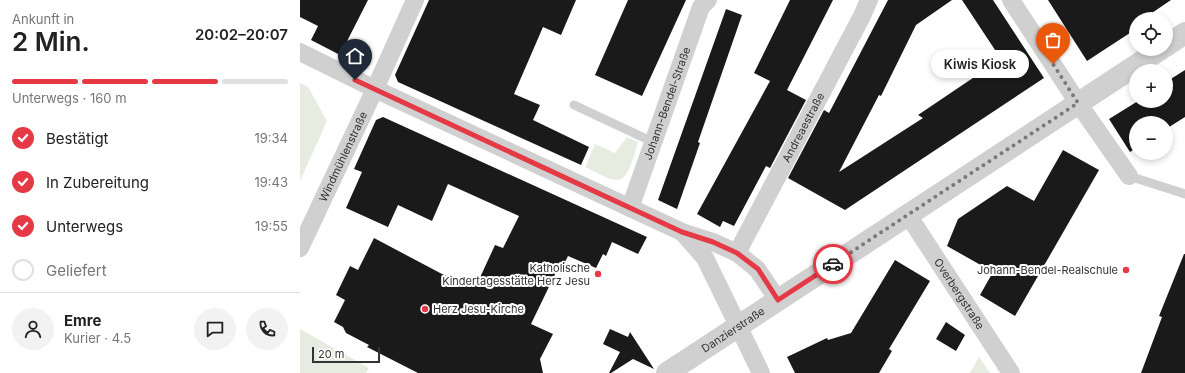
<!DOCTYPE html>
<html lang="de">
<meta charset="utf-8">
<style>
:root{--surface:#fff;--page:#f2f2f2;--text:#222;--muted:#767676;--line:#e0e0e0;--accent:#e63946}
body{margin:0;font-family:Inter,sans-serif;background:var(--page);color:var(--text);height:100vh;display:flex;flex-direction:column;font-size:15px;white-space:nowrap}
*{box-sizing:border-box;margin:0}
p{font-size:13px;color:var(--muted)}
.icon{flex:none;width:22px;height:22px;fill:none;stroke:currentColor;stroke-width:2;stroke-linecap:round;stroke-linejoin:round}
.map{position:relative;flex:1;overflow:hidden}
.panel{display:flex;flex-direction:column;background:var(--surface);width:300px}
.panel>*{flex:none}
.fabs{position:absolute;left:829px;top:12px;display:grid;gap:8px}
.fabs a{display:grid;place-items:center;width:44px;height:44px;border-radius:50%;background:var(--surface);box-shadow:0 2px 6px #0003;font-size:20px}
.scale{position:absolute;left:12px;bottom:10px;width:68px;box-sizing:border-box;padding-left:4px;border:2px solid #333;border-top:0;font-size:11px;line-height:14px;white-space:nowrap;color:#333;-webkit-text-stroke:3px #fff;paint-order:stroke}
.pin{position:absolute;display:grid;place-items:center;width:34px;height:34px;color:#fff;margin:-41px -17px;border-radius:50% 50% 50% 0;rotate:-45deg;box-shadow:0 0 4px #0007}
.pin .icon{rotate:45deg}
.courier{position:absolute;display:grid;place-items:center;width:40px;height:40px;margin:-20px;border:3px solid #e63946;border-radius:50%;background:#fff;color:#222;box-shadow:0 1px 5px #0007}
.bubble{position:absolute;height:28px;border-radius:14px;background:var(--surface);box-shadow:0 2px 6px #0003;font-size:13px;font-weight:600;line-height:28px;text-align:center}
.headline em{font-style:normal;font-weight:600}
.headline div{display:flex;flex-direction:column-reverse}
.headline{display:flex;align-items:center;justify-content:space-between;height:68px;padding:0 12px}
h1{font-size:26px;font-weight:600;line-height:30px}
.bar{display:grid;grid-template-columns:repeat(4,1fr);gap:6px 4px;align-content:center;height:48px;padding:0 12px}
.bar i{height:5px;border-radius:3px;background:var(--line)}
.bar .on{background:var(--accent)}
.bar p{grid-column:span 4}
.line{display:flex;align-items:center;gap:10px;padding:0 12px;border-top:1px solid var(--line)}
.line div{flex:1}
.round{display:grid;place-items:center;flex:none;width:42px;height:42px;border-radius:21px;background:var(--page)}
ol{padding:0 12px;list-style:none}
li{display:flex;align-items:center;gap:12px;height:44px}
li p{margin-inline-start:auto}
li .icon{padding:4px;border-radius:50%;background:var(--accent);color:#fff;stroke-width:4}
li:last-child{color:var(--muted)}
li i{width:22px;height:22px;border:2px solid var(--line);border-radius:50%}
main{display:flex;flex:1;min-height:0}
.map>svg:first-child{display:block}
.green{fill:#e6ecdf}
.building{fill:#1a1a1a}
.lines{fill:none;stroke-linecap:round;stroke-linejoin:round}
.service{stroke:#d0d0d0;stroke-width:9}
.minor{stroke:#d0d0d0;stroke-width:18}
.tertiary{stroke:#d0d0d0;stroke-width:22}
.done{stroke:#7a7a7a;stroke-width:4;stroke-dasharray:0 7.2}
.route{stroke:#e63946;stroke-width:5}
.poi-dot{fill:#e63946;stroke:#fff;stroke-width:1.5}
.labels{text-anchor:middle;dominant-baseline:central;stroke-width:4;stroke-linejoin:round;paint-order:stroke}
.street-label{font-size:11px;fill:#333;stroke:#fff}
.poi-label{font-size:11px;fill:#333;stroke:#fff;text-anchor:end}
</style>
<main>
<section class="panel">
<div class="headline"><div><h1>2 Min.</h1><p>Ankunft in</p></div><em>20:02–20:07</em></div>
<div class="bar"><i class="on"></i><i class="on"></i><i class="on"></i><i></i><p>Unterwegs · 160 m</p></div>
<ol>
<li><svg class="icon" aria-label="check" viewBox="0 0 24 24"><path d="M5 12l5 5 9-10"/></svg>Bestätigt<p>19:34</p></li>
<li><svg class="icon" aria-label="check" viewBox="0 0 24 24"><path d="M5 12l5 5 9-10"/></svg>In Zubereitung<p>19:43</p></li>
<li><svg class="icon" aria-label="check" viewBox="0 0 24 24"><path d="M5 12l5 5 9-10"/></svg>Unterwegs<p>19:55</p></li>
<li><i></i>Geliefert</li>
</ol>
<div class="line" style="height:72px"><a class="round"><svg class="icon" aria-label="person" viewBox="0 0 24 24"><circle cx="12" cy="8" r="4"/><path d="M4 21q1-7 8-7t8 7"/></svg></a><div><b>Emre</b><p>Kurier · 4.5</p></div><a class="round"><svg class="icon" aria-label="chat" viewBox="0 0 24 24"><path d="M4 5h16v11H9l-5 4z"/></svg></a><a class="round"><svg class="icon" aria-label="phone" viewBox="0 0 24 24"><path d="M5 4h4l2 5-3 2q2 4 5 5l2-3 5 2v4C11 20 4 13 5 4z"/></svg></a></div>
</section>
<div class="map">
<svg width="885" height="373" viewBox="0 0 885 373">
<rect width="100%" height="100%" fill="#fff"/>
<!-- green -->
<path class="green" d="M 0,83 L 8,87 L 27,121 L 0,181 Z
M 327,137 L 338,142 C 335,152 329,179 318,180 C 309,181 293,170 285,167 L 295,144 L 315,153 Z
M 0,329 L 69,368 L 66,373 L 0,373 Z
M 679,357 L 690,373 L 670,373 Z"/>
<!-- building -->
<path class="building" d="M 0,0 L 68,0 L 40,55 L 11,40 L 18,26 L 0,17 Z
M 129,0 L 276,0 L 261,35 L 243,27 L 214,94 L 240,105 L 233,120 L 289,147 L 281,165 L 98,82 L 95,75 Z
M 328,0 L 386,0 L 342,96 L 295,75 Z
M 490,0 L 533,0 L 487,90 L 506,100 L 470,168 L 466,166 L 434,226 L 423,221 L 420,227 L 397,214 L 470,81 L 454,73 Z
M 588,0 L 652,0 L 616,25 L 581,96 L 579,95 L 539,172 L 623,118 L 618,115 L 701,59 L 662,0 L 693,0 L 744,78 L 545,210 L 488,178 L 524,110 L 529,113 Z
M 748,0 L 871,0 L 843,19 L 836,19 L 836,29 L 787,61 Z
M 426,9 L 442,15 L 398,142 L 400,143 L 377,209 L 358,200 Z
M 885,70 L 885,117 L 866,129 L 866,123 L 836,123 L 836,148 L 830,152 L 809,119 L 838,101 L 866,101 L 866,82 Z
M 83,117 L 347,237 L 338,254 L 312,242 L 306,256 L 303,254 L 296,268 L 268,256 L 264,264 L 261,262 L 231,324 L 253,334 L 240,359 L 243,373 L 118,373 L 67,347 L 69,345 L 46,333 L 43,327 L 34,322 L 45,300 L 36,295 L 50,266 L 58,270 L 74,238 L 142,274 L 171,287 L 173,283 L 177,284 L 195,245 L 203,248 L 219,216 L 148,184 L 132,221 L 98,205 L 88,227 L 46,208 L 62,172 L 54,169 L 76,120 Z
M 763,150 L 799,170 L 715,316 L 680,295 L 693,272 L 647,246 L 658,219 L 707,186 L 734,201 Z
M 884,254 L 885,254 L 885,373 L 841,373 L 862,317 L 859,316 Z
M 595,260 L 630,281 L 589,349 L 592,351 L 579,373 L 495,373 L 487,357 L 527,338 L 528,340 L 551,333 Z
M 646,322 L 665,335 L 656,351 L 636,339 Z
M 310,329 L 328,337 L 330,332 L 354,369 L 333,359 L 311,373 L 309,373 L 320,352 L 303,344 Z"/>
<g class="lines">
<!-- service -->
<path class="service" d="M 274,105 L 353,142
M 829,176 L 885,194"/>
<!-- minor -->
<g class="minor">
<path d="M 711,0 L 778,103 L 829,176"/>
<path d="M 0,52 L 75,89 L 382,232 L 413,242 L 437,253 L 457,269 L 478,300"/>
<path id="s1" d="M 330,208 L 401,7 L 408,0"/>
<path id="s2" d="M 608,215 L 711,373"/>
<path d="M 383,233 L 405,258 L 461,373"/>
<path id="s3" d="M 0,248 L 75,89 L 115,0"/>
<path id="s4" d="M 437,253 L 562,16 L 569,0"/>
</g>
<!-- tertiary -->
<g class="tertiary">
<path d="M 866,46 L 885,33"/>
<path id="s5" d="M 367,373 L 861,49"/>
</g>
</g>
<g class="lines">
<!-- done -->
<path class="done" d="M 533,264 L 778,103 L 753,64"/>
<!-- route -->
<path class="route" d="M 55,80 L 382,232 L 413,242 L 437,253 L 458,269 L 478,300 L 533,264"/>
</g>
<!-- markers -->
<g class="poi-dot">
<circle cx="826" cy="270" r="4"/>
<circle cx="298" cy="274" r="4"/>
<circle cx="125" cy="309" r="4"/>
</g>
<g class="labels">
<!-- street labels -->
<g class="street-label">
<text stroke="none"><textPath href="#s1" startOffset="111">Johann-Bendel-Straße</textPath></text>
<text stroke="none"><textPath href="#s4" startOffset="142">Andreaestraße</textPath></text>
<text stroke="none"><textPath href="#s3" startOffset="101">Windmühlenstraße</textPath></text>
<text stroke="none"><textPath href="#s2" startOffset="94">Overbergstraße</textPath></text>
<text stroke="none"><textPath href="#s5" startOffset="79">Danzierstraße</textPath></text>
</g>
<!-- poi labels -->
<g class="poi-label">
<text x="290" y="268">Katholische<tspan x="290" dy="13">Kindertagesstätte Herz Jesu</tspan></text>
<text x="818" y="270">Johann-Bendel-Realschule</text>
<text x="133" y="309" text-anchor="start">Herz Jesu-Kirche</text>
</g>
</g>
</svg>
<div class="fabs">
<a><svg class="icon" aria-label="locate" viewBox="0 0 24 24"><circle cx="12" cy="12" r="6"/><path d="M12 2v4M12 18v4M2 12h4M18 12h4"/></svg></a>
<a>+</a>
<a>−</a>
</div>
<div class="scale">20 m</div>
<div class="pin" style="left:753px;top:64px;background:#ea580c"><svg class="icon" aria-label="bag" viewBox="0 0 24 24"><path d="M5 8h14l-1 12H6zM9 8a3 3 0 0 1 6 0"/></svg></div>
<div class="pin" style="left:55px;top:80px;background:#1f2937"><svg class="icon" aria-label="home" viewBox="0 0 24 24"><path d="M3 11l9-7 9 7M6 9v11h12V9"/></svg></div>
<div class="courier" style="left:533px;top:264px"><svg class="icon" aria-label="car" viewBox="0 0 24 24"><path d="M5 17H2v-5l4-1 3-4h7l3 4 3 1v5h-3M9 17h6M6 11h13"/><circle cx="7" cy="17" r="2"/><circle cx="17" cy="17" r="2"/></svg></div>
<div class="bubble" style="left:631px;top:50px;width:98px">Kiwis Kiosk</div>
</div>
</main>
